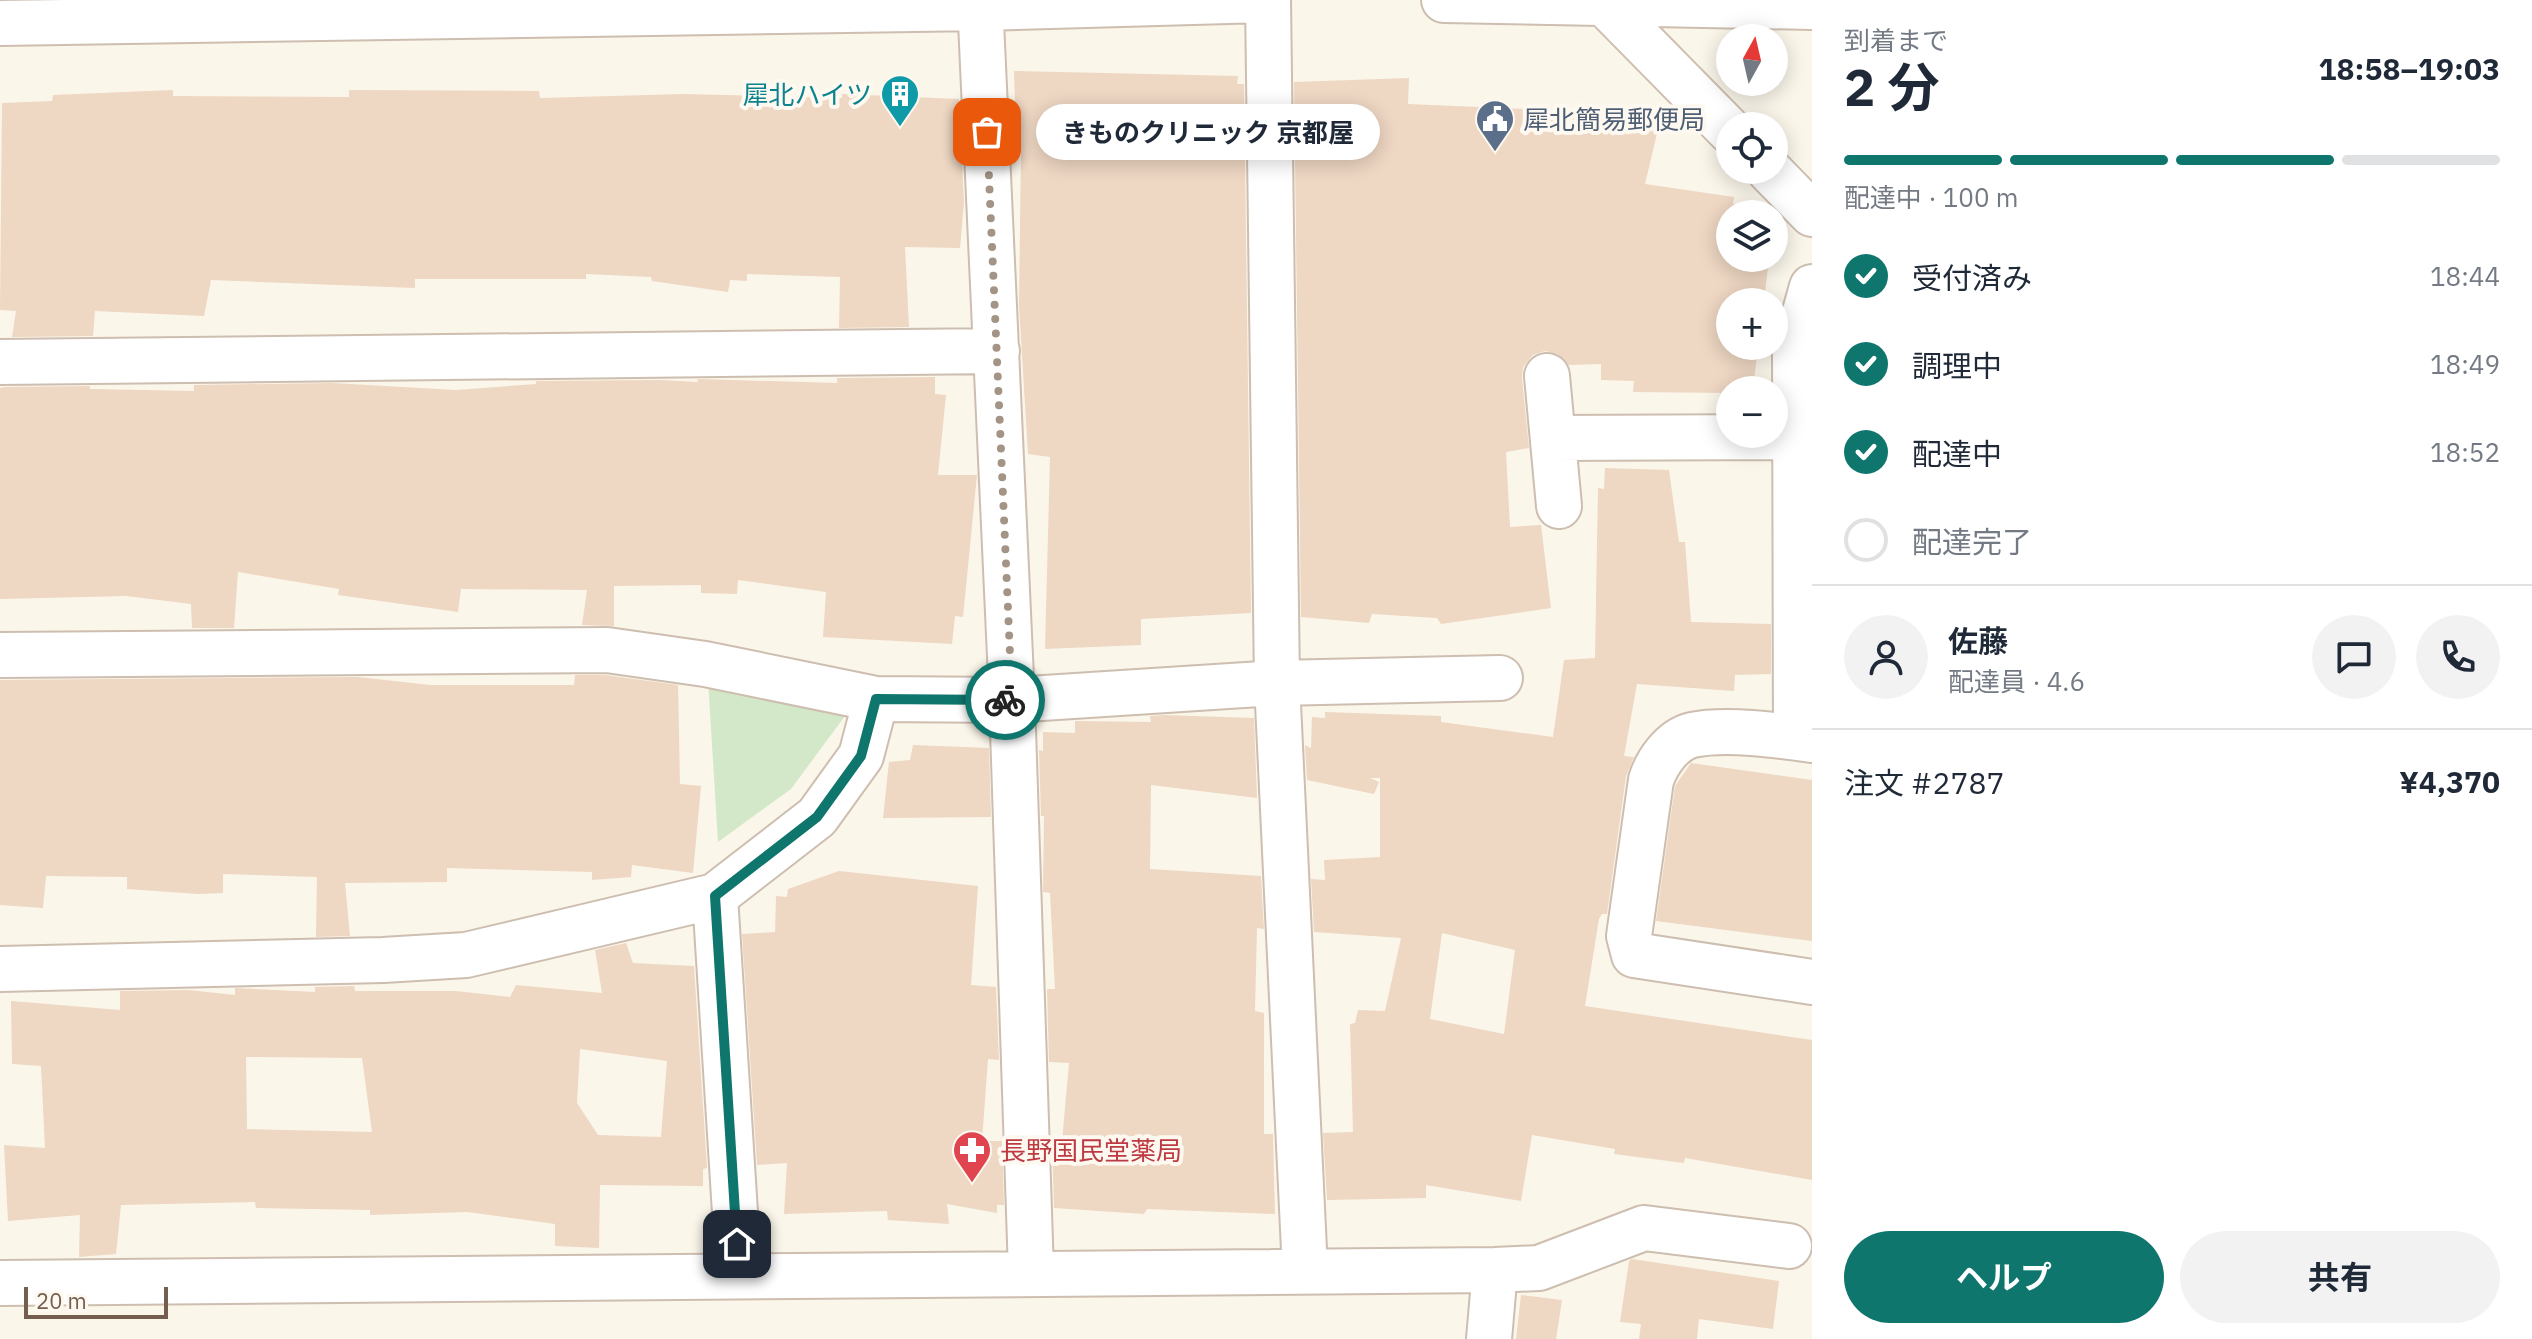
<!DOCTYPE html>
<html lang="ja">
<meta charset="utf-8">
<style>
:root{--surface:#fff;--page:#f2f2f3;--text:#1f2937;--muted:#747a83;--line:#e0e1e3;--accent:#0f766e}
body{margin:0;font-family:"IBM Plex Sans","Noto Sans JP",sans-serif;background:var(--page);color:var(--text);height:100vh;display:flex;flex-direction:column;font-size:30px;white-space:nowrap}
*{box-sizing:border-box;margin:0}
p{font-size:26px;color:var(--muted)}
.icon{flex:none;width:44px;height:44px;fill:none;stroke:currentColor;stroke-width:2;stroke-linecap:round;stroke-linejoin:round}
.map{position:relative;flex:1;overflow:hidden}
.sheet{display:flex;flex-direction:column;background:var(--surface);width:720px}
.sheet>*{flex:none}
.needle{width:52px;rotate:8deg}
.controls{position:absolute;left:1716px;top:24px;display:grid;gap:16px}
.controls a{display:grid;place-items:center;width:72px;height:72px;border-radius:50%;background:var(--surface);box-shadow:0 4px 20px #0003;font-size:40px}
.scale{position:absolute;left:24px;bottom:20px;width:144px;box-sizing:border-box;padding-left:8px;border:4px solid #745f4f;border-top:0;font-size:22px;line-height:28px;white-space:nowrap;color:#745f4f;-webkit-text-stroke:6px #fef9f0;paint-order:stroke}
.pin{position:absolute;display:grid;place-items:center;width:68px;height:68px;color:#fff;margin:-34px;border-radius:16px;box-shadow:0 4px 12px #0006}
.courier{position:absolute;display:grid;place-items:center;width:80px;height:80px;margin:-40px;border:6px solid #0f766e;border-radius:50%;background:#fff;color:#222;box-shadow:0 2px 10px #0007}
.bubble{position:absolute;height:56px;border-radius:28px;background:var(--surface);box-shadow:0 4px 20px #0003;font-size:26px;font-weight:700;line-height:56px;text-align:center}
.overview em{font-style:normal;font-weight:700}
.overview div{display:flex;flex-direction:column-reverse}
.overview{display:flex;align-items:center;justify-content:space-between;height:136px;padding:0 32px}
h1{font-size:52px;font-weight:700;line-height:60px}
.bar{display:grid;grid-template-columns:repeat(4,1fr);gap:12px 8px;align-content:center;height:96px;padding:0 32px}
.bar i{height:10px;border-radius:6px;background:var(--line)}
.bar .selected{background:var(--accent)}
.bar p{grid-column:span 4}
.line{display:flex;align-items:center;gap:20px;padding:0 32px;border-top:2px solid var(--line)}
.line div{flex:1}
.round{display:grid;place-items:center;flex:none;width:84px;height:84px;border-radius:42px;background:var(--page)}
ol{padding:0 32px;list-style:none}
li{display:flex;align-items:center;gap:24px;height:88px}
li p{margin-inline-start:auto}
li .icon{padding:8px;border-radius:50%;background:var(--accent);color:#fff;stroke-width:4}
li:last-child{color:var(--muted)}
li i{width:44px;height:44px;border:4px solid var(--line);border-radius:50%}
.cta{display:flex;gap:16px;margin-top:auto;padding:16px 32px}
.cta a{flex:1;height:92px;border-radius:48px;background:var(--accent);color:#fff;font-size:32px;font-weight:700;line-height:92px;text-align:center}
.cta a+a{background:var(--page);color:var(--text)}
main{display:flex;flex:1;min-height:0}
.map>svg:first-child{display:block}
.green{fill:#d3e8c9}
.building{fill:#eed7c3;fill-rule:evenodd}
.lines{fill:none;stroke-linecap:round;stroke-linejoin:round}
.minor-casing{stroke:#cdbeb0;stroke-width:48}
.minor{stroke:#fff;stroke-width:44}
.done{stroke:#a39485;stroke-width:8;stroke-dasharray:0 14.4}
.route{stroke:#0f766e;stroke-width:10}
.labels{text-anchor:middle;dominant-baseline:central;stroke-width:8;stroke-linejoin:round;paint-order:stroke}
.culture-label{font-size:26px;fill:#0d838f;stroke:#fef9f0;text-anchor:end}
.service-label{font-size:26px;fill:#4e5e75;stroke:#fef9f0;text-anchor:start}
.health-label{font-size:26px;fill:#be3a42;stroke:#fef9f0;text-anchor:start}
</style>
<main>
<div class="map">
<svg width="1812" height="1339" viewBox="0 0 1812 1339">
<rect width="100%" height="100%" fill="#fbf6ea"/>
<!-- green -->
<path class="green" d="M 708,680 L 834,702 L 845,716 L 791,789 L 718,842 Z"/>
<!-- building -->
<path class="building" d="M 1014,71 L 1238,76 L 1237,84 L 1244,84 L 1251,613 L 1141,619 L 1141,645 L 1045,649 L 1050,457 L 1028,454 L 1019,306 L 1021,149 L 1012,148 L 1010,100 L 1015,101 Z
M 1409,78 L 1408,104 L 1575,111 L 1660,121 L 1645,184 L 1734,197 L 1733,204 L 1759,214 L 1730,214 L 1730,258 L 1769,258 L 1764,302 L 1730,302 L 1730,346 L 1758,346 L 1753,390 L 1730,390 L 1730,393 L 1633,392 L 1634,381 L 1601,380 L 1601,364 L 1569,365 L 1558,354 L 1545,351 L 1533,355 L 1523,367 L 1522,378 L 1529,448 L 1506,452 L 1510,527 L 1541,525 L 1551,608 L 1441,624 L 1437,618 L 1372,614 L 1369,623 L 1301,617 L 1294,82 Z
M 173,90 L 173,96 L 349,97 L 349,90 L 539,91 L 540,98 L 684,94 L 842,98 L 842,94 L 959,99 L 964,203 L 960,248 L 905,247 L 909,327 L 839,328 L 840,277 L 747,274 L 747,281 L 730,280 L 728,292 L 652,281 L 651,277 L 586,274 L 586,279 L 415,279 L 415,288 L 211,280 L 204,316 L 95,311 L 93,336 L 12,337 L 16,311 L 0,310 L 2,103 L 52,101 L 53,95 Z
M 935,377 L 935,394 L 946,395 L 938,475 L 977,475 L 963,617 L 955,616 L 952,644 L 823,637 L 826,592 L 738,580 L 737,594 L 701,593 L 701,585 L 614,586 L 614,626 L 582,625 L 587,590 L 461,589 L 458,612 L 338,595 L 339,589 L 238,572 L 234,628 L 192,628 L 191,604 L 126,596 L 0,599 L 0,388 L 5,387 L 90,386 L 90,389 L 194,391 L 194,385 L 332,383 L 456,390 L 536,384 L 536,381 L 660,380 L 697,382 L 698,379 L 837,383 L 837,378 Z
M 1605,468 L 1669,470 L 1679,542 L 1685,542 L 1691,622 L 1771,624 L 1771,674 L 1735,675 L 1734,691 L 1637,684 L 1624,756 L 1634,757 L 1626,776 L 1607,914 L 1602,914 L 1599,919 L 1585,1006 L 1812,1040 L 1812,1180 L 1685,1158 L 1684,1163 L 1614,1154 L 1615,1149 L 1532,1135 L 1521,1201 L 1426,1185 L 1426,1198 L 1327,1200 L 1323,1133 L 1353,1132 L 1350,1024 L 1355,1023 L 1358,1010 L 1385,1011 L 1401,938 L 1314,932 L 1311,879 L 1325,880 L 1324,860 L 1380,857 L 1380,778 L 1370,778 L 1379,782 L 1374,794 L 1307,780 L 1305,745 L 1311,748 L 1312,717 L 1325,718 L 1325,712 L 1441,716 L 1441,722 L 1553,737 L 1564,660 L 1595,658 L 1598,488 L 1604,489 ZM 1442,933 L 1515,950 L 1504,1034 L 1430,1019 Z
M 575,675 L 605,675 L 678,685 L 680,784 L 701,786 L 693,873 L 632,865 L 631,877 L 592,880 L 592,872 L 447,868 L 447,882 L 345,883 L 350,936 L 316,937 L 317,877 L 223,874 L 223,893 L 198,894 L 127,889 L 127,877 L 46,876 L 43,908 L 0,905 L 0,680 L 358,677 L 430,685 L 574,685 Z
M 1164,715 L 1254,718 L 1257,798 L 1151,785 L 1150,869 L 1261,876 L 1264,929 L 1257,928 L 1255,1011 L 1264,1013 L 1264,1134 L 1273,1134 L 1275,1214 L 1147,1209 L 1144,1214 L 1054,1208 L 1052,1141 L 1062,1141 L 1069,1063 L 1049,1062 L 1047,989 L 1055,989 L 1050,893 L 1043,892 L 1044,816 L 1041,816 L 1039,750 L 1043,751 L 1043,732 L 1075,733 L 1075,721 L 1151,722 L 1150,716 Z
M 913,745 L 989,748 L 991,817 L 883,818 L 889,762 L 910,760 Z
M 1691,763 L 1812,780 L 1812,941 L 1656,921 L 1675,786 Z
M 839,871 L 978,886 L 971,985 L 996,987 L 999,1060 L 988,1059 L 982,1141 L 1002,1141 L 1004,1205 L 997,1205 L 997,1213 L 947,1204 L 949,1224 L 888,1220 L 887,1211 L 784,1214 L 787,1163 L 757,1165 L 742,934 L 775,932 L 776,896 L 787,897 L 788,889 Z
M 626,943 L 633,963 L 694,966 L 707,1168 L 703,1169 L 703,1186 L 600,1185 L 599,1248 L 555,1246 L 555,1224 L 467,1212 L 370,1215 L 370,1210 L 256,1208 L 255,1202 L 121,1205 L 116,1254 L 79,1257 L 80,1215 L 8,1221 L 4,1145 L 45,1148 L 41,1066 L 12,1064 L 11,1001 L 120,1010 L 120,991 L 188,990 L 235,995 L 235,988 L 315,992 L 315,987 L 354,986 L 355,991 L 456,991 L 510,997 L 516,985 L 602,993 L 595,950 ZM 580,1049 L 667,1061 L 661,1137 L 598,1135 L 577,1103 ZM 246,1057 L 362,1058 L 372,1132 L 247,1129 Z
M 1632,1259 L 1779,1281 L 1773,1329 L 1699,1319 L 1697,1339 L 1639,1339 L 1641,1324 L 1620,1322 L 1629,1261 Z
M 1521,1295 L 1562,1300 L 1556,1339 L 1516,1339 Z"/>
<g class="lines">
<!-- minor casing -->
<g class="minor-casing">
<path id="minor" d="M 980,0 L 1012,700 L 1031,1272
M 1268,0 L 1277,683 L 1305,1271
M 1444,0 L 1812,7
M 1602,1 L 1730,131
M 0,23 L 982,8 L 1264,0
M 1769,170 L 1812,214
M 0,362 L 997,351
M 1547,376 L 1559,506
M 1553,438 L 1793,437
M 0,655 L 607,650 L 705,664 L 876,699 L 1012,700 L 1277,683 L 1500,678
M 1796,737 L 1795,348 L 1812,287
M 1812,740 C 1777,735 1726,728 1692,735 C 1672,740 1657,762 1651,780 L 1629,936 L 1634,955 L 1812,982
M 715,896 L 739,1276
M 0,969 L 383,960 L 466,955 L 715,896 L 817,817 L 861,756 L 876,699
M 0,1283 L 1495,1270 L 1539,1268 L 1644,1228 L 1789,1246
M 1489,1339 L 1495,1270"/>
</g>
<!-- minor -->
<use href="#minor" class="minor"/>
</g>
<g class="lines">
<!-- done -->
<path class="done" d="M 987,132 L 1012,700 L 1005,700"/>
<!-- route -->
<path class="route" d="M 737,1244 L 715,896 L 817,817 L 861,756 L 876,699 L 1005,700"/>
</g>
<!-- icons -->
<defs>
<g id="building-pin" transform="scale(2)"><path d="M0 17L-7.5 6A9.5 9.5 0 1 1 7.5 6Z" fill="#0f9aa8" stroke="#fef9f0"/><path d="M-4-6H4V6H1V3H-1V6H-4ZM-2.5-4.3h1.7v1.8h-1.7ZM.8-4.3h1.7v1.8H.8ZM-2.5-1h1.7V.8h-1.7ZM.8-1h1.7V.8H.8Z" fill="#fff"/></g>
<g id="civic-pin" transform="scale(2)"><path d="M0 17L-7.5 6A9.5 9.5 0 1 1 7.5 6Z" fill="#5c6f8a" stroke="#fef9f0"/><path d="M-.6-6.5H3V-4.5H.6V-3L4-1V1h2V6H-6V1h2V-1L-.6-3ZM-1.2 2.5V6h2.4V2.5Z" fill="#fff"/></g>
<g id="pharmacy-pin" transform="scale(2)"><path d="M0 17L-7.5 6A9.5 9.5 0 1 1 7.5 6Z" fill="#e0444e" stroke="#fef9f0"/><path d="M-2-6h4v4h4v4h-4v4h-4v-4h-4v-4h4Z" fill="#fff"/></g>
</defs>
<g fill-rule="evenodd">
<use href="#building-pin" x="900" y="94"/>
<use href="#civic-pin" x="1495" y="119"/>
<use href="#pharmacy-pin" x="972" y="1150"/>
</g>
<g class="labels">
<!-- culture labels -->
<g class="culture-label">
<text x="872" y="94">犀北ハイツ</text>
</g>
<!-- service labels -->
<g class="service-label">
<text x="1523" y="119">犀北簡易郵便局</text>
</g>
<!-- health labels -->
<g class="health-label">
<text x="1000" y="1150">長野国民堂薬局</text>
</g>
</g>
</svg>
<div class="controls">
<a><svg class="needle" viewBox="-14 -14 28 28"><path d="M0-13l5 13h-10z" fill="#e53935"/><path d="M0 13l5-13h-10z" fill="#747a83"/></svg></a>
<a><svg class="icon" aria-label="locate" viewBox="0 0 24 24"><circle cx="12" cy="12" r="6"/><path d="M12 2v4M12 18v4M2 12h4M18 12h4"/></svg></a>
<a><svg class="icon" aria-label="layers" viewBox="0 0 24 24"><path d="M12 4l9 5-9 5-9-5zM3 14l9 5 9-5"/></svg></a>
<a>+</a>
<a>−</a>
</div>
<div class="scale">20 m</div>
<div class="pin" style="left:987px;top:132px;background:#ea580c"><svg class="icon" aria-label="bag" viewBox="0 0 24 24"><path d="M5 8h14l-1 12H6zM9 8a3 3 0 0 1 6 0"/></svg></div>
<div class="pin" style="left:737px;top:1244px;background:#1f2937"><svg class="icon" aria-label="home" viewBox="0 0 24 24"><path d="M3 11l9-7 9 7M6 9v11h12V9"/></svg></div>
<div class="courier" style="left:1005px;top:700px"><svg class="icon" aria-label="bike" viewBox="0 0 24 24"><circle cx="6" cy="16" r="4"/><circle cx="18" cy="16" r="4"/><path d="M6 16l4-8h5l3 8M10 8l3 8H6M13 5h3"/></svg></div>
<div class="bubble" style="left:1036px;top:104px;width:344px">きものクリニック 京都屋</div>
</div>
<section class="sheet">
<div class="overview"><div><h1>2 分</h1><p>到着まで</p></div><em>18:58–19:03</em></div>
<div class="bar"><i class="selected"></i><i class="selected"></i><i class="selected"></i><i></i><p>配達中 · 100 m</p></div>
<ol>
<li><svg class="icon" aria-label="check" viewBox="0 0 24 24"><path d="M5 12l5 5 9-10"/></svg>受付済み<p>18:44</p></li>
<li><svg class="icon" aria-label="check" viewBox="0 0 24 24"><path d="M5 12l5 5 9-10"/></svg>調理中<p>18:49</p></li>
<li><svg class="icon" aria-label="check" viewBox="0 0 24 24"><path d="M5 12l5 5 9-10"/></svg>配達中<p>18:52</p></li>
<li><i></i>配達完了</li>
</ol>
<div class="line" style="height:144px"><a class="round"><svg class="icon" aria-label="person" viewBox="0 0 24 24"><circle cx="12" cy="8" r="4"/><path d="M4 21q1-7 8-7t8 7"/></svg></a><div><b>佐藤</b><p>配達員 · 4.6</p></div><a class="round"><svg class="icon" aria-label="chat" viewBox="0 0 24 24"><path d="M4 5h16v11H9l-5 4z"/></svg></a><a class="round"><svg class="icon" aria-label="phone" viewBox="0 0 24 24"><path d="M5 4h4l2 5-3 2q2 4 5 5l2-3 5 2v4C11 20 4 13 5 4z"/></svg></a></div>
<div class="line" style="height:104px"><div>注文 #2787</div><b>¥4,370</b></div>
<div class="cta"><a>ヘルプ</a><a>共有</a></div>
</section>
</main>
